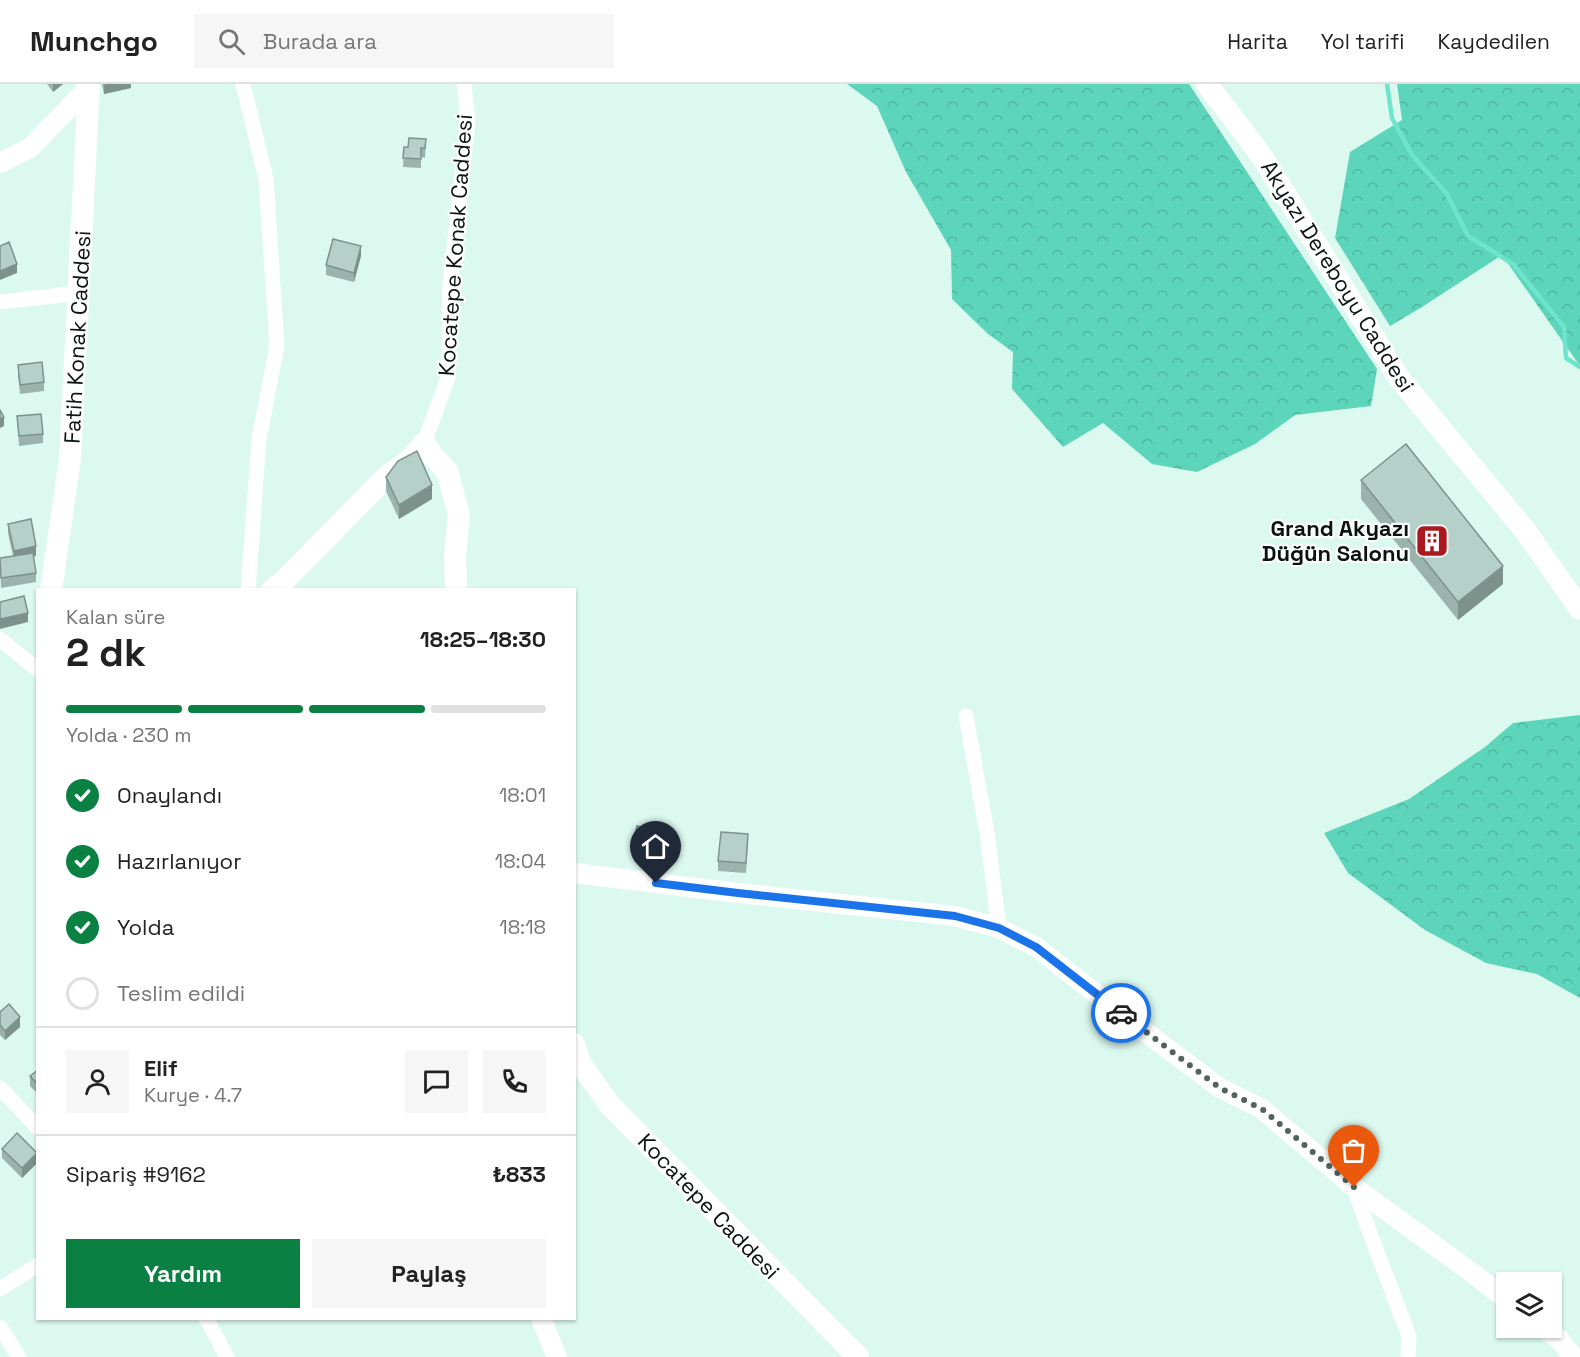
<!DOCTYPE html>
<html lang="tr">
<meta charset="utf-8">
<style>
:root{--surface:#fff;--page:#f6f6f6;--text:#222;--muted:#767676;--line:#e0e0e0;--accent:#0b8043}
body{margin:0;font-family:"Space Grotesk",sans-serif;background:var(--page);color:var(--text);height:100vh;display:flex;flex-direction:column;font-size:22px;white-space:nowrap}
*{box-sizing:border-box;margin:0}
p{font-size:20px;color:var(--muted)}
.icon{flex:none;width:33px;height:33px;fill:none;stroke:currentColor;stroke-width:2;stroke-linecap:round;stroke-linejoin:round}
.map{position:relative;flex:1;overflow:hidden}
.drawer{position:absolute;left:36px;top:504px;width:540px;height:732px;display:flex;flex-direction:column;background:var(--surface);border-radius:0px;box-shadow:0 2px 4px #0004}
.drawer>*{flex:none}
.fabs{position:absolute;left:1496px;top:1188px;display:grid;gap:12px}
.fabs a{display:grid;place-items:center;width:66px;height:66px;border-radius:0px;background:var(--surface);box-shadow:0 2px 4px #0004;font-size:30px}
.pin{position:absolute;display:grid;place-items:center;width:51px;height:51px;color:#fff;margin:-62px -26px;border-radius:50% 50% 50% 0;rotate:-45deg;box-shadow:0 0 6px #0007}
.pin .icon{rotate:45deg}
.courier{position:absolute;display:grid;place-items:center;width:60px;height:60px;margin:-30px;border:4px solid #1a73e8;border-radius:50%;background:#fff;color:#222;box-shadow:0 2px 8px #0007}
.summary em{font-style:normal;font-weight:800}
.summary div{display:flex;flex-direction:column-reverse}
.summary{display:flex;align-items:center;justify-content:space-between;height:102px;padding:0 30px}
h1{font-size:39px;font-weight:800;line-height:45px}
.bar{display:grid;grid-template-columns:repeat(4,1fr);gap:9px 6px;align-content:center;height:72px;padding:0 30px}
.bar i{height:8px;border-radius:4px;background:var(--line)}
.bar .current{background:var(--accent)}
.bar p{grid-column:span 4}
.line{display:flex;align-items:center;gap:15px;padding:0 30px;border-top:2px solid var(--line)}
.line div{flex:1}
.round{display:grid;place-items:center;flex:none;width:63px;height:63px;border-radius:0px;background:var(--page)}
ol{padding:0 30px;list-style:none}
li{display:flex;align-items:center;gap:18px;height:66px}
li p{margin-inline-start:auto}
li .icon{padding:6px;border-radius:50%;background:var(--accent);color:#fff;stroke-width:4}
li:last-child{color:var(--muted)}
li i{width:33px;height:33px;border:3px solid var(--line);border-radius:50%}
.primary-button{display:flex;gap:12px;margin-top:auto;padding:12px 30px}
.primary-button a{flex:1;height:69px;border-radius:0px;background:var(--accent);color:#fff;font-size:24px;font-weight:800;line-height:69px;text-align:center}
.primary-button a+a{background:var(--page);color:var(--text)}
header{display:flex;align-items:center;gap:36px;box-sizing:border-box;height:84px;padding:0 30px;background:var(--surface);border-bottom:2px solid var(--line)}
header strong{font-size:28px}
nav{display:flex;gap:33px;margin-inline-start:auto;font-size:21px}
.search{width:420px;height:54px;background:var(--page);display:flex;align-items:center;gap:15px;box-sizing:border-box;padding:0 21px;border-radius:0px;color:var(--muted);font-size:22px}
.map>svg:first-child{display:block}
.forest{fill:url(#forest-crowns)}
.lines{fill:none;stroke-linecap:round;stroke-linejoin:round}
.stream{stroke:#6ee5ca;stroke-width:4.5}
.minor{stroke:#fff;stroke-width:15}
.tertiary{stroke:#fff;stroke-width:20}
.secondary{stroke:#fff;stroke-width:22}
.wall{fill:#9bb3ac}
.shaded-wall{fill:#7e928c}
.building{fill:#b4d0c8;stroke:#7e928c;stroke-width:1.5}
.done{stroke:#53645f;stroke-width:6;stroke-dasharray:0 10.8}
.route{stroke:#1a73e8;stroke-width:8}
.labels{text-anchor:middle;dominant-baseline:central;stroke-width:4.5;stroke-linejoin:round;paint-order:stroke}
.street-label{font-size:22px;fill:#091411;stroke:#fefefe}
.poi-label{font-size:22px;font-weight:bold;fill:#091411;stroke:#fefefe;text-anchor:end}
</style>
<header>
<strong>Munchgo</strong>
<div class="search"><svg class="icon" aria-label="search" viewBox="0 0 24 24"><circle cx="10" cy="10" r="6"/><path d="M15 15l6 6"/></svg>Burada ara</div>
<nav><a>Harita</a><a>Yol tarifi</a><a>Kaydedilen</a></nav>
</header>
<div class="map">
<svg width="1580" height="1273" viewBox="0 0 1580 1273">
<defs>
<pattern id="forest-crowns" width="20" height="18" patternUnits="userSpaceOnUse" patternTransform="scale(1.5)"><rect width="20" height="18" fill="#5cd5ba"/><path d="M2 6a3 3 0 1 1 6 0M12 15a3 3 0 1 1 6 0" fill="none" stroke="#4fb69f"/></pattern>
</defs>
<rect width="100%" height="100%" fill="#dcf9f0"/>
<!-- forest -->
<path class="forest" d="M 847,0 L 1189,0 L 1377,285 L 1371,322 L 1295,331 L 1255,360 L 1197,388 L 1152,380 L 1103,339 L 1063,363 L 1012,305 L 1013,268 L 988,250 L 952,215 L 951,166 L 906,88 L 877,22 Z
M 1397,0 L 1580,0 L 1580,282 L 1502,171 L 1422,223 L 1390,242 L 1335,154 L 1350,68 L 1402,36 Z
M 1580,631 L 1580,914 L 1537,890 L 1486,879 L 1425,846 L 1348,789 L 1324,749 L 1409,715 L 1485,663 L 1513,639 Z"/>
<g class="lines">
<!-- stream -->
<path class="stream" d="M 1387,0 L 1392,34 L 1412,71 L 1447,110 L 1468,152 L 1513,180 L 1564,243 L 1566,274 L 1580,283"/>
<!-- minor -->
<path class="minor" d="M 243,0 L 266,95 L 277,262 L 259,355 L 248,506
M 0,218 L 79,209
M 424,359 L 448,294 L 450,200 L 468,37 L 464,0
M 0,555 L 38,586
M 966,632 L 987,749 L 999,844
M 0,1004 L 38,1044
M 1354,1103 L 1368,1144 L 1409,1252 L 1408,1273
M 0,1205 L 38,1181
M 206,1234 L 227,1273
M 0,1243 L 19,1273"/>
<!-- tertiary -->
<path class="tertiary" d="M 0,79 L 30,64 L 89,3
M 574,789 L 738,809 L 955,832 L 999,844 L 1036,863 L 1144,947 L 1220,1004 L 1262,1025 L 1354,1103 L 1471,1188 L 1506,1215
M 541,1234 L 557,1273
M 1543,1244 L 1560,1256 L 1573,1273"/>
<!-- secondary -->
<path class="secondary" d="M 1207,0 L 1261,71 L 1399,294 L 1527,449 L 1580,525
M 51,506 L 70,375 L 89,0
M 272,506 L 284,497 L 386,393 L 410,376 L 424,359 L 433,372 L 447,387 L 459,430 L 455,472 L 456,506
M 574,960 L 580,979 L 609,1020 L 858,1273"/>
</g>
<!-- wall -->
<path class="wall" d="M 47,0 L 63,0 L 53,8 Z
M 102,0 L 131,0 L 131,4 L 104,10 Z
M 426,55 L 425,74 L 421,73 L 421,84 L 403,83 L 404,63 L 408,63 Z
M 361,172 L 354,198 L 326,191 L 326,181 Z
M 18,281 L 44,298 L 44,307 L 20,310 L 18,290 Z
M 17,332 L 43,350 L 43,359 L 19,362 Z
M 386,393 L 432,415 L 399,435 L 386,407 Z
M 1361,396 L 1503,500 L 1458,536 L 1361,415 Z
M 8,440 L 36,472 L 33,472 L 36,489 L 36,498 L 1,504 L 0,474 L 13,472 L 8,449 Z
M 659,757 L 656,774 L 633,769 L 633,759 Z
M 748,759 L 746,789 L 718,787 L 718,777 Z
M 0,928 L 20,943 L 5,956 L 0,951 Z
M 38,986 L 38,1010 L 30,1002 L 30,992 Z
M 2,1065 L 37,1079 L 22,1094 L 2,1074 Z"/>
<!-- shaded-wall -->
<path class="shaded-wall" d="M 53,0 L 63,0 L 53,8 Z
M 108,0 L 131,0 L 131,4 L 104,10 L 104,1 Z
M 361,162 L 361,172 L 354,198 L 354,189 Z
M 17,180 L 17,189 L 0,196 L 0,187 Z
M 4,333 L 4,342 L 0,344 L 0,335 Z
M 432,401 L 432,415 L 399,435 L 399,421 Z
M 36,462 L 36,472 L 14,476 L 14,467 Z
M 1503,482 L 1503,500 L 1458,536 L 1458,518 Z
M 28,529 L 28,538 L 0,545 L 0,535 Z
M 659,747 L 659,757 L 656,774 L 656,765 Z
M 20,933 L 20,943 L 5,956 L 5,947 Z
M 37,1069 L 37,1079 L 22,1094 L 22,1084 Z"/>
<!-- building -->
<path class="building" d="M 409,54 L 426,55 L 425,64 L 421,64 L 421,75 L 403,74 L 404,63 L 408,63 Z
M 333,155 L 361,162 L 354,189 L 326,181 Z
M 9,158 L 17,180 L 0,187 L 0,162 Z
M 42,278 L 44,298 L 20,301 L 18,281 Z
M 0,326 L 4,333 L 0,335 Z
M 41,330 L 43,350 L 19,352 L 17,332 Z
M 1406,360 L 1503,482 L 1458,518 L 1361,396 Z
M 417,367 L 432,401 L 399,421 L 386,393 L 398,377 Z
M 31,435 L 36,462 L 14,467 L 8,440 Z
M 33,469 L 36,489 L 1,494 L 0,474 Z
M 24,512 L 28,529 L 0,535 L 0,518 Z
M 637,742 L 659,747 L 656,765 L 633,759 Z
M 721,748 L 748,750 L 746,779 L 718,777 Z
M 9,920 L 20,933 L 5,947 L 0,941 L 0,928 Z
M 38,986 L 38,1001 L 30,992 Z
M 17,1049 L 37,1069 L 22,1084 L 2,1065 Z"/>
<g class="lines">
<!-- done -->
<path class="done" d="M 1121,929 L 1220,1004 L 1262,1025 L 1354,1103"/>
<!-- route -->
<path class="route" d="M 656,799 L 738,809 L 955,832 L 999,844 L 1036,863 L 1121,929"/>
</g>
<!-- icons -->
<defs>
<g id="building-square" transform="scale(1.725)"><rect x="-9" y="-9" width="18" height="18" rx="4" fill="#ab181e" stroke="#fefefe"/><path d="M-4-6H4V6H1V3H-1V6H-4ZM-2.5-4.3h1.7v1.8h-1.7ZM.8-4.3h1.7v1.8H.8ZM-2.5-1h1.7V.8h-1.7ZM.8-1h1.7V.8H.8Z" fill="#fff"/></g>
</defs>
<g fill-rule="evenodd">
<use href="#building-square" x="1432" y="457"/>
</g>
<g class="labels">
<!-- street labels -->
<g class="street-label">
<text transform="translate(455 161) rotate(-86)">Kocatepe Konak Caddesi</text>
<text transform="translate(1338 192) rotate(58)">Akyazı Dereboyu Caddesi</text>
<text transform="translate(77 253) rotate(-87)">Fatih Konak Caddesi</text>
<text transform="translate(709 1122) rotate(46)">Kocatepe Caddesi</text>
</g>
<!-- poi labels -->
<g class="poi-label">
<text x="1409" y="444">Grand Akyazı<tspan x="1409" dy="25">Düğün Salonu</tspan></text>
</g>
</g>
</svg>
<div class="fabs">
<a><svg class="icon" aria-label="layers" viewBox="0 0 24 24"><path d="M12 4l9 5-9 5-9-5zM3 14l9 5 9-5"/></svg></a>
</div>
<div class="pin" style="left:1354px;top:1103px;background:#ea580c"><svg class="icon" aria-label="bag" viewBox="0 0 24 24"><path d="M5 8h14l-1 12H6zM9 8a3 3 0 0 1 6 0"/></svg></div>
<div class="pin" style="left:656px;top:799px;background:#1f2937"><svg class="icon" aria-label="home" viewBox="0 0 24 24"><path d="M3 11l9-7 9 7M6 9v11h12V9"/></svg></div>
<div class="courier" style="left:1121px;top:929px"><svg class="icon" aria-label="car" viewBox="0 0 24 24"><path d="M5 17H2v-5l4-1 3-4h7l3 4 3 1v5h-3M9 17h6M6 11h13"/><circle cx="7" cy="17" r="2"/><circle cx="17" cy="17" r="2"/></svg></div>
<section class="drawer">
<div class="summary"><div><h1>2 dk</h1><p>Kalan süre</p></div><em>18:25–18:30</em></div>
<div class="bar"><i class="current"></i><i class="current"></i><i class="current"></i><i></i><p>Yolda · 230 m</p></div>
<ol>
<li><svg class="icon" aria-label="check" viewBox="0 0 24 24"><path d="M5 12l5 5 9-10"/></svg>Onaylandı<p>18:01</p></li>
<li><svg class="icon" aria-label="check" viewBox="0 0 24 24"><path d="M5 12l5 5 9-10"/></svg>Hazırlanıyor<p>18:04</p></li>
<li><svg class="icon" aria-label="check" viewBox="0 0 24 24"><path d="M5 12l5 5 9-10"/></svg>Yolda<p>18:18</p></li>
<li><i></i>Teslim edildi</li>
</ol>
<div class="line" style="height:108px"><a class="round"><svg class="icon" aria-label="person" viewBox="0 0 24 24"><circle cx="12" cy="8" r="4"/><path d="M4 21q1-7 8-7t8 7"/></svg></a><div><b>Elif</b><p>Kurye · 4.7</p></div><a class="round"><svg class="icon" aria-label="chat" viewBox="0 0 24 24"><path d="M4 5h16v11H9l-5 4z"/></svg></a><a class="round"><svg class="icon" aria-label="phone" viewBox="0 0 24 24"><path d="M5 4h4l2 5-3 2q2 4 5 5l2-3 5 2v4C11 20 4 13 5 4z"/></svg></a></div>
<div class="line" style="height:78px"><div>Sipariş #9162</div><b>₺833</b></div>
<div class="primary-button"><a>Yardım</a><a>Paylaş</a></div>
</section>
</div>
